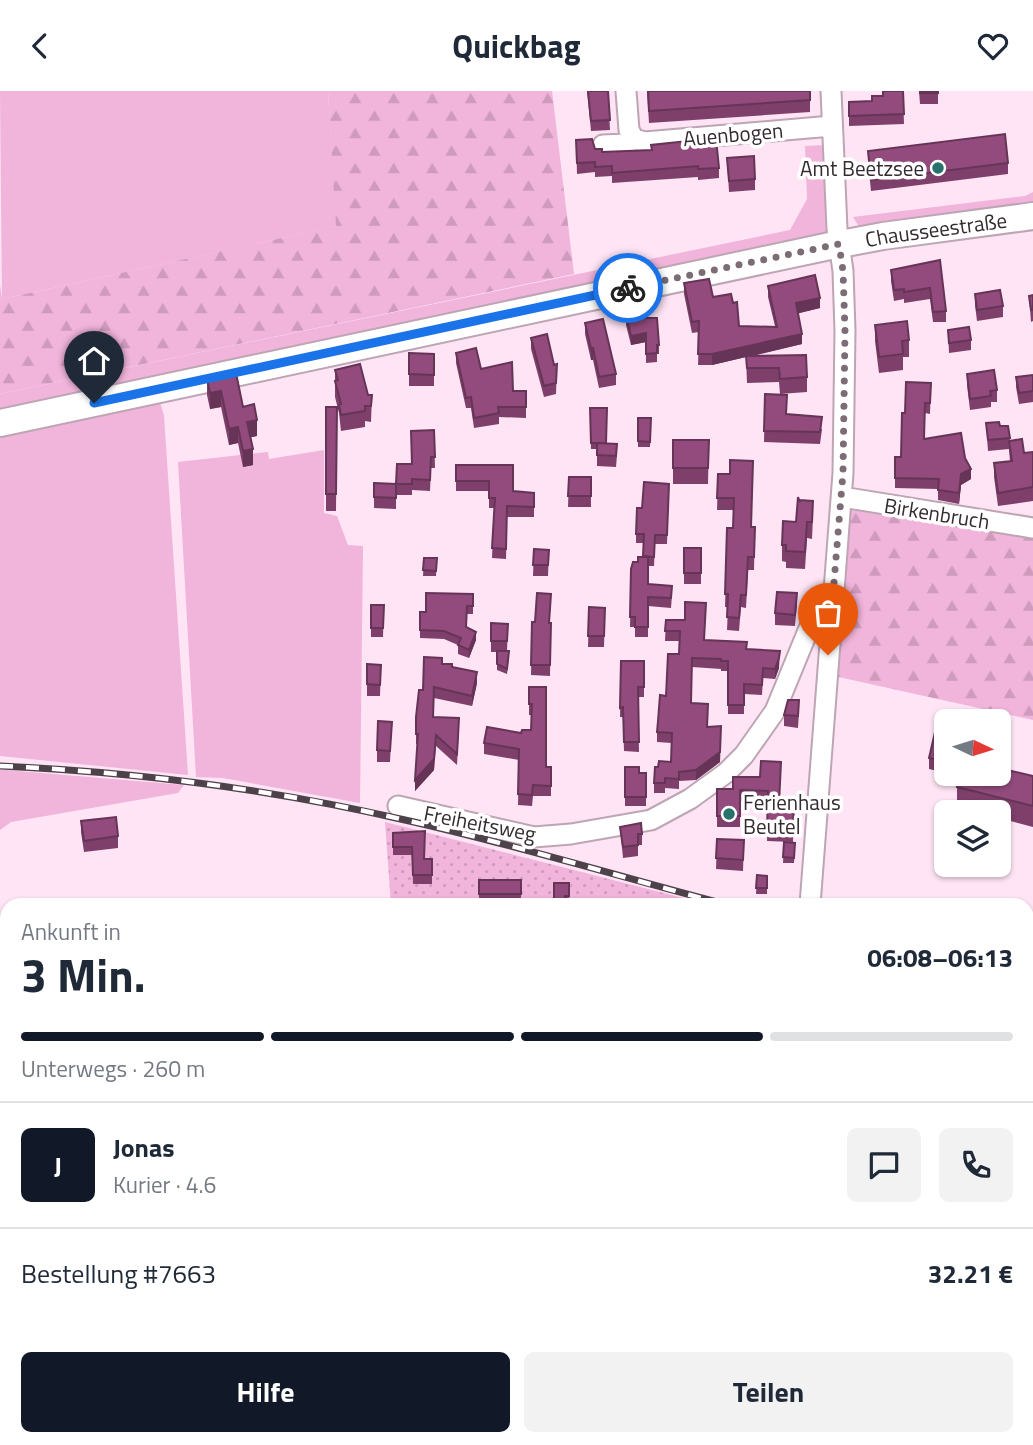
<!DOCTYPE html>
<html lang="de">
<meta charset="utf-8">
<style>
:root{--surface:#fff;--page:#f2f2f3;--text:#1f2937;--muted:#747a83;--line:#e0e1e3;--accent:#111827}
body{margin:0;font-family:"Titillium Web",sans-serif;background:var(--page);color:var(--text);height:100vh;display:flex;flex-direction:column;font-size:26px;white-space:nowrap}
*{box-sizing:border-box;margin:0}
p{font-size:23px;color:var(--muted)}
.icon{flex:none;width:38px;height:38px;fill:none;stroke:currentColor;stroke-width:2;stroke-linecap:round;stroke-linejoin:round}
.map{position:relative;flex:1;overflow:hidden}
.side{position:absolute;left:0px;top:807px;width:1034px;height:548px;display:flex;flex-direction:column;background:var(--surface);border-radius:21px 21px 0 0;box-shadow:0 2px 5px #0004}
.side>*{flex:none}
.needle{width:46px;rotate:94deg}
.controls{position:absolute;left:934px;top:618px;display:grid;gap:14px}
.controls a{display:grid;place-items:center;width:77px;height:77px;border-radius:10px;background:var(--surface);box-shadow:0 2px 5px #0004;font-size:35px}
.pin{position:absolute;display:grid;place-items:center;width:60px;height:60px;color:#fff;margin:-72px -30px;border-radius:50% 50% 50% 0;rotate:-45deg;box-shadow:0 0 7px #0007}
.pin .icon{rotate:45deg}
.courier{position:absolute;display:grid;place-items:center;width:70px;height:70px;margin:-35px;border:5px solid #1a73e8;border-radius:50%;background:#fff;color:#222;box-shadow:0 2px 9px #0007}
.summary em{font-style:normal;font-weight:700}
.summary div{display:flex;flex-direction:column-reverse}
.summary{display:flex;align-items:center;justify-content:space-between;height:119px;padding:0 21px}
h1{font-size:46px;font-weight:700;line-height:52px}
.bar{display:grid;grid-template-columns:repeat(4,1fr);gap:10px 7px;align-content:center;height:84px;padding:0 21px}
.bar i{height:9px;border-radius:5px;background:var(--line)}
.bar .selected{background:var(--accent)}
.bar p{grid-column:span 4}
.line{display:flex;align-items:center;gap:18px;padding:0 21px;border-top:2px solid var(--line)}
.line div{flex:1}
.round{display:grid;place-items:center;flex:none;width:74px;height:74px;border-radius:10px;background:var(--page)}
.button{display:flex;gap:14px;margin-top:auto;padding:14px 21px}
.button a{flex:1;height:80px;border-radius:10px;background:var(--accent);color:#fff;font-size:28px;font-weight:700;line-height:80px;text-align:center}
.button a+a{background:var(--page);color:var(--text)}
header{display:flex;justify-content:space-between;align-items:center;height:91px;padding:0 21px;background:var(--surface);font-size:32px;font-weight:700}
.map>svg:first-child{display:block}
.green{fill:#f1b4db}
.forest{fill:url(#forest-firs)}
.garden{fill:url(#garden-dots)}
.water{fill:url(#water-waves)}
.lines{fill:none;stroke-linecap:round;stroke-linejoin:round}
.minor-casing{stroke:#bda5b4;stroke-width:23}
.major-casing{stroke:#bda5b4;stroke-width:30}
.minor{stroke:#fff;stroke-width:19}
.major{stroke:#fff;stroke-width:26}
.rail-casing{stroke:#4e424a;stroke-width:7}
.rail{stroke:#fff;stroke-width:4.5;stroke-dasharray:13;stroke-linecap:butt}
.wall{fill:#7e406b}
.shaded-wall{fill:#663457}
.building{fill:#924b7c;stroke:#663457;stroke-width:2}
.done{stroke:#7b6c75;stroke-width:7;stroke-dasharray:0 12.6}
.route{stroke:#1a73e8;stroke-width:9}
.poi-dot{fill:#28726e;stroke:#fff;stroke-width:2.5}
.labels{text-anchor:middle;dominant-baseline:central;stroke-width:7;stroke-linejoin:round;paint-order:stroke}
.street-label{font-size:21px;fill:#342b31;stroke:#fff}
.poi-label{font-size:21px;fill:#342b31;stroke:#fff;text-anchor:end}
</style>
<header><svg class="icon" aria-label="back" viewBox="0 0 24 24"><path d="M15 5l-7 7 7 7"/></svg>Quickbag<svg class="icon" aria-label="heart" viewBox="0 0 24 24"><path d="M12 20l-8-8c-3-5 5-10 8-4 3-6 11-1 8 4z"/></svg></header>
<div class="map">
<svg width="1033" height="1354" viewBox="0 0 1033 1354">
<defs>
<pattern id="forest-firs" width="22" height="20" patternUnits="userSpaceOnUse" patternTransform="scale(1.75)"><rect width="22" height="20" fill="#f1b4db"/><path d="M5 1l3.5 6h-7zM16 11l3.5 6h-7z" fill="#cf9bbc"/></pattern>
<pattern id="garden-dots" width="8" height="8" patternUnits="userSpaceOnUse" patternTransform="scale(1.75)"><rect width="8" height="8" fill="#f1b4db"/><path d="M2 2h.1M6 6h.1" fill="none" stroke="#cf9bbc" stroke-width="1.8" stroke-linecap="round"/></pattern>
<pattern id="water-waves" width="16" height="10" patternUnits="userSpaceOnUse" patternTransform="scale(1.75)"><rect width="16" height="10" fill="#cb7eb2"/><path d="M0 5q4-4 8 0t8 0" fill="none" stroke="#a66791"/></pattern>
</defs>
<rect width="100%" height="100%" fill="#fee4f4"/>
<!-- green -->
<path class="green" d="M 0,0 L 328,0 L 337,135 L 2,208 Z
M 827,54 L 830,145 L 0,320 L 0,303 L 790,139 L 807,108 L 805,55 Z
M 1033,101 L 1033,112 L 1017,118 L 861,139 L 853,126 L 1025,105 Z
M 150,310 L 160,311 L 164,325 L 188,684 L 0,665 L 0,341 Z
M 324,359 L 324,422 L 337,425 L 348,454 L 363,455 L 360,712 L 223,687 L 196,686 L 178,371 L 268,361 L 269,368 Z
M 0,679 L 6,679 L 184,694 L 178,702 L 11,731 L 0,739 Z
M 1027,916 L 1033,917 L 1033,1049 L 1027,1049 Z
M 435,1348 L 698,1348 L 679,1354 L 434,1354 Z"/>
<!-- forest -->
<path class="forest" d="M 328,0 L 552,0 L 574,183 L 0,303 L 0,194 L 2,208 L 336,135 Z
M 847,412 L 1033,441 L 1033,629 L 834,585 Z
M 1027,1049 L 1033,1049 L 1033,1354 L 875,1354 L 871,1348 L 1027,1348 Z
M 248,1348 L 435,1348 L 434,1354 L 247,1354 Z"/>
<!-- garden -->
<path class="garden" d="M 385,731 L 711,814 L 391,814 Z"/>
<!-- water -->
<path class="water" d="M 0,1281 L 7,1283 L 7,1348 L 119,1348 L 123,1354 L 0,1354 Z
M 163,1348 L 248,1348 L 247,1354 L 164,1354 Z"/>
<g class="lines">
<!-- minor casing -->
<g class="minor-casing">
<path id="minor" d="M 626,0 L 629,39 L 634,48 L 645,51 L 832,35
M 603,54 L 626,53 L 634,48
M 842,406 L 1033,437
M 398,715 L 534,746 L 571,743 L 651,729 L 690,708 L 726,682 L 744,664 L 775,620 L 814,525 L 831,523
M 810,814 L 843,382 L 845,240 L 843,180 L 837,138 L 831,0
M 786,1354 L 787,1348"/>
</g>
<!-- major casing -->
<g class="major-casing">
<g id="major">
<path id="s1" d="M 0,332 L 830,155 L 883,145 L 1033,125"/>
</g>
</g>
<!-- minor -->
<use href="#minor" class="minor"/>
<!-- major -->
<use href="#major" class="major"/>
<!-- rail casing -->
<g class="rail-casing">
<path id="rail" d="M 0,675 C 136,681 271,698 405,729 C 513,753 620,786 728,814
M 1027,892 L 1033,894"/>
</g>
<!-- rail -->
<use href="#rail" class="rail"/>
</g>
<!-- wall -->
<path class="wall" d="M 587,0 L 610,0 L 608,0 L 610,39 L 591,40 Z
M 647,0 L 810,0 L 810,21 L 649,32 Z
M 903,0 L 904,33 L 849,35 L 849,11 L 872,10 L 883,5 Z
M 919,0 L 938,0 L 938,13 L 920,13 Z
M 576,49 L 602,61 L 719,77 L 719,87 L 698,89 L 698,86 L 612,92 L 612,85 L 595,86 L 595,81 L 577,83 Z
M 868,60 L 1008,72 L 1008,83 L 871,100 L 868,71 Z
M 727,67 L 755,88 L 755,99 L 729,101 Z
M 940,169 L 946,220 L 946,231 L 933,231 L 930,208 L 904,212 L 904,208 L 894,210 L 891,190 L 891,179 Z
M 684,192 L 713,206 L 733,212 L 739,235 L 775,235 L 768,206 L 768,195 L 820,217 L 798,222 L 802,253 L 753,265 L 807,286 L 807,301 L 780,303 L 779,291 L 747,292 L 746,266 L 712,274 L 698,274 L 699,241 L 692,242 L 684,203 Z
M 975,203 L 1003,215 L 1003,226 L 977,230 L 975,214 Z
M 1033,204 L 1033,230 L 1031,231 L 1029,205 Z
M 626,225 L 646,227 L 659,254 L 659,263 L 657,263 L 657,271 L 646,272 L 646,251 L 631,254 L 626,234 Z
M 585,232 L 616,283 L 616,294 L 599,297 L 593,269 L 591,269 L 585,243 Z
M 875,234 L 909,249 L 909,266 L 903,266 L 903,279 L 879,282 L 875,250 Z
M 948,239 L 971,249 L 971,259 L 949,262 Z
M 531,247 L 554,274 L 557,273 L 556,303 L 544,306 L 531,258 Z
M 409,262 L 434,263 L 434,295 L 409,295 Z
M 456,262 L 513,300 L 526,300 L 526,327 L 499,326 L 499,333 L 474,337 L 471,317 L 466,317 L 456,272 Z
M 335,279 L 368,304 L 372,304 L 371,331 L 365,330 L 365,336 L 341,340 L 339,322 L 335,306 Z
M 967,283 L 997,299 L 997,311 L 991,311 L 991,316 L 970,319 L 967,294 Z
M 1033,284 L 1033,311 L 1019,313 L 1016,296 L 1016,286 Z
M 207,288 L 243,316 L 257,345 L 251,346 L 253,374 L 243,376 L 238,352 L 229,354 L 221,316 L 210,318 L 207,304 Z
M 931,292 L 930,323 L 925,322 L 924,348 L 965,367 L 971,388 L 961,394 L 959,413 L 938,409 L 938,398 L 895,397 L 895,366 L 901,366 L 905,322 Z
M 765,303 L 787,323 L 822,338 L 820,353 L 764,351 Z
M 326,316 L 337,316 L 336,420 L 326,420 Z
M 590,317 L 606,352 L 617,364 L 616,376 L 597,375 L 597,358 L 591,358 Z
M 638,327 L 651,327 L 650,356 L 638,356 Z
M 986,332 L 1000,335 L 1008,335 L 1010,350 L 1024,362 L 1033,361 L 1033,410 L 998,415 L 994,386 L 994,372 L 1010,371 L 1009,358 L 988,360 Z
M 434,339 L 435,377 L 431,377 L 430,400 L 412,399 L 412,404 L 396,404 L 396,418 L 374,417 L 374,406 L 396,393 L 412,373 Z
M 673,349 L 709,349 L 708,393 L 673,393 Z
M 456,374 L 513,400 L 534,402 L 534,426 L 507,426 L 506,468 L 492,467 L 494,417 L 489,417 L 489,400 L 456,400 Z
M 718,383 L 730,383 L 751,436 L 755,436 L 754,479 L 748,479 L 746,517 L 741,516 L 739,540 L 727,539 L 728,516 L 725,516 L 727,437 L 733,437 L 733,419 L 717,419 Z
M 569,386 L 591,386 L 591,416 L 568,416 Z
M 669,393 L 667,453 L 655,453 L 654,475 L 648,475 L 648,493 L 672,504 L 671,517 L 648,515 L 648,546 L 635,546 L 635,536 L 630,536 L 631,478 L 643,466 L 644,452 L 636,452 L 636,443 L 642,417 Z
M 800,411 L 813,426 L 812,448 L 807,447 L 805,478 L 786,477 L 786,471 L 782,470 L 782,454 L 796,431 Z
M 684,457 L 701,457 L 701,493 L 684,493 Z
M 534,458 L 549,459 L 548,485 L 533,485 Z
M 424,467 L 437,467 L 436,485 L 423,485 Z
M 473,503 L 473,523 L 467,523 L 466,536 L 476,549 L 469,567 L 458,563 L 458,554 L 444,548 L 420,547 L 420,521 L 426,521 Z
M 551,513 L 549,532 L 551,532 L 550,585 L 531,584 L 532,531 L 535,531 Z
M 797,513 L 795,535 L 775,534 L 775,522 Z
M 371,514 L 384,514 L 383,546 L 371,546 Z
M 589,516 L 605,517 L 604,556 L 588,556 Z
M 666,529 L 705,549 L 747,558 L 779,577 L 775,588 L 763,587 L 762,604 L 744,603 L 744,623 L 728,623 L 728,580 L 721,580 L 721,578 L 692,576 L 692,612 L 707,636 L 720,671 L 696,689 L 679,690 L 679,698 L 665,697 L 665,702 L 654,702 L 654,692 L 658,676 L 671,671 L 672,652 L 657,651 L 657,641 L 666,605 L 679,563 L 679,550 L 665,550 Z
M 491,532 L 508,533 L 507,560 L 509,566 L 507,583 L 497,579 L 497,561 L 491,561 Z
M 621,570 L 644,570 L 644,606 L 638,606 L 639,661 L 624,660 L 623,626 L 620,626 Z
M 367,573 L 381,574 L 380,605 L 367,605 Z
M 442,573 L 452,576 L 477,592 L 472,615 L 434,607 L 433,626 L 459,638 L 457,674 L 436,655 L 434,679 L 415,700 L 417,653 L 416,653 L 416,626 L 423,599 Z
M 529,596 L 546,676 L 551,676 L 551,705 L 533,705 L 532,715 L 518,714 L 519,669 L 484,663 L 484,652 L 531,639 L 532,624 L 529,624 Z
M 799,621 L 798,637 L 784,635 L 784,624 Z
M 392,631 L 390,671 L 377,671 L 377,659 Z
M 947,640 L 942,681 L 929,678 L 929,667 Z
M 625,676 L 639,682 L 646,682 L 646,715 L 625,715 Z
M 1033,685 L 1033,736 L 999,727 L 999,721 L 974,721 L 957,717 L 957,696 Z
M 760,686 L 780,713 L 794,713 L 793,751 L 767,750 L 768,711 L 740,710 L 740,736 L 717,736 L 717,698 L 733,698 Z
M 81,730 L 118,745 L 118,757 L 84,761 L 81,741 Z
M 620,736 L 642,743 L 642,754 L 638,754 L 638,765 L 623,767 Z
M 425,740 L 425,768 L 432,768 L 432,793 L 413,793 L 412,764 L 393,764 L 393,742 Z
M 717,748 L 744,749 L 743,780 L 716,778 Z
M 784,751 L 795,752 L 794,772 L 783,772 Z
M 757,784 L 767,785 L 767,803 L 756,803 Z
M 479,789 L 521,789 L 521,808 L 479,809 Z
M 554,792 L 569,792 L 569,811 L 565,811 L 565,814 L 554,814 Z
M 813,1348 L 844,1348 L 844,1354 L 823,1354 Z"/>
<!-- shaded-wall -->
<path class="shaded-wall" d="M 820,207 L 820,217 L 796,223 L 796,212 Z
M 646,242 L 646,251 L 631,254 L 631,245 Z
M 802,243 L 802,253 L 712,274 L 712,263 Z
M 593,257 L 593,269 L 591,269 L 591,258 Z
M 221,300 L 221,316 L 210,318 L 210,302 Z
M 257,329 L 257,345 L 247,347 L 247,331 Z
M 238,336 L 238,352 L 229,354 L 229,338 Z
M 253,358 L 253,374 L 243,376 L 243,360 Z
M 971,378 L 971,388 L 961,394 L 959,413 L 959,402 L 961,383 Z
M 476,541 L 476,549 L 469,567 L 469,559 Z
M 780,560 L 779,577 L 775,588 L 775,578 Z
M 477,581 L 477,592 L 472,615 L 472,605 Z
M 436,644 L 434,679 L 415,700 L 415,689 Z
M 721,645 L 720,671 L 696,689 L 696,679 Z
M 947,648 L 947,660 L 942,681 L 942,670 Z
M 842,1348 L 844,1348 L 844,1354 L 838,1354 Z"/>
<!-- building -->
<path class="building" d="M 588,0 L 608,0 L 610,29 L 591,30 Z
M 648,0 L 810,0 L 810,9 L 649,20 Z
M 883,0 L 903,0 L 904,23 L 849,25 L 849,11 L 872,10 L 872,5 L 883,5 Z
M 920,0 L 938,0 L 938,2 L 920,2 Z
M 1005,43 L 1008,72 L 871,89 L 868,60 Z
M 716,47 L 719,77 L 698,78 L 698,75 L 612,82 L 612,75 L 595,76 L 595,71 L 577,72 L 576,49 L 592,48 L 595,58 L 602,58 L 602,61 L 652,59 L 651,54 Z
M 754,65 L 755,88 L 729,90 L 727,67 Z
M 940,169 L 946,220 L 933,221 L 930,197 L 904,201 L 904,198 L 894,199 L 891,179 Z
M 815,184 L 820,207 L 796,212 L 802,243 L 712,263 L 698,263 L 699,230 L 692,231 L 684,192 L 709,188 L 713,206 L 731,203 L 733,212 L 737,211 L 739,235 L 777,236 L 768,195 Z
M 1000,199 L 1003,215 L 977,219 L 975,203 Z
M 1033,204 L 1033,219 L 1031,219 L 1029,205 Z
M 645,221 L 646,227 L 657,227 L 659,254 L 657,254 L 657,262 L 646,263 L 646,242 L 631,245 L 626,225 Z
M 603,228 L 616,283 L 599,286 L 593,257 L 591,258 L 585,232 Z
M 907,230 L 909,249 L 902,250 L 903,263 L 879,266 L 875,234 Z
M 969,236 L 971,249 L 949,252 L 948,239 Z
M 547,243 L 554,274 L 557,273 L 556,292 L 544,295 L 531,247 Z
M 476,257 L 481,278 L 512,271 L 513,300 L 526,300 L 526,316 L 498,316 L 499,322 L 474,327 L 471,306 L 466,307 L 456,262 Z
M 409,262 L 434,263 L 434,284 L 409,283 Z
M 806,264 L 807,286 L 780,288 L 779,277 L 747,277 L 746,265 Z
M 360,273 L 368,304 L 372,304 L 371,315 L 365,315 L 365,320 L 341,324 L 339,314 L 341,313 L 335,290 L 338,289 L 335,279 Z
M 994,279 L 997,299 L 990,300 L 991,305 L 970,308 L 967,283 Z
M 236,282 L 243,316 L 254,313 L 257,329 L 247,331 L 253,358 L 243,360 L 238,336 L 229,338 L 221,300 L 210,302 L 207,288 Z
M 1033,284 L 1033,300 L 1019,302 L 1016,286 Z
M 906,291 L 931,292 L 930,312 L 925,312 L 924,348 L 961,342 L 965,367 L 971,378 L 961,383 L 959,402 L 938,399 L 939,388 L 895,387 L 895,366 L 901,366 L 902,322 L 905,322 Z
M 765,303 L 787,304 L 786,323 L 822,326 L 820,341 L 764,340 Z
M 326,316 L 337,316 L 336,403 L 326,403 Z
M 590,317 L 607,317 L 606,352 L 591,352 Z
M 638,327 L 651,327 L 650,351 L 638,350 Z
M 999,331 L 1000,335 L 1008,335 L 1010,347 L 988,349 L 986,332 Z
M 434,339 L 435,366 L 431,366 L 430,389 L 412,388 L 412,393 L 396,393 L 397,373 L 412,373 L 411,340 Z
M 1022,348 L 1024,362 L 1033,361 L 1033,396 L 998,402 L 994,372 L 1012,370 L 1009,350 Z
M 673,349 L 709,349 L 708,377 L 673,377 Z
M 597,352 L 617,353 L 616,365 L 597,364 Z
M 730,369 L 753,370 L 751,436 L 755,436 L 754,466 L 748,466 L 746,504 L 741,504 L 739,527 L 727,526 L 728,503 L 725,503 L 727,437 L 733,437 L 734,407 L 717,407 L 718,383 L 730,383 Z
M 456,374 L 513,374 L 513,400 L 534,402 L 534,416 L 507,415 L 506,458 L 492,457 L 495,407 L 489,407 L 489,390 L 456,390 Z
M 569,386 L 591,386 L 591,405 L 568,405 Z
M 644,391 L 669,393 L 667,444 L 655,444 L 654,466 L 643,465 L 644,443 L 636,443 L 637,417 L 642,417 Z
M 374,392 L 396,393 L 396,407 L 374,406 Z
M 798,406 L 800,411 L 800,409 L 813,410 L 812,431 L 807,431 L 805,461 L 786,460 L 786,454 L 782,454 L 783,430 L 796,431 Z
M 684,457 L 701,457 L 701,482 L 684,482 Z
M 534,458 L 549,459 L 548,474 L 533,474 Z
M 638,466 L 648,466 L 648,493 L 672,495 L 671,507 L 648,506 L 648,536 L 635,536 L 635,526 L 630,526 L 631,478 L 633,471 L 638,471 Z
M 424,467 L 437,467 L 436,480 L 423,479 Z
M 777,501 L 797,502 L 795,524 L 775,522 Z
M 426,502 L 473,503 L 473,515 L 467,515 L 466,536 L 476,541 L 469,559 L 458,554 L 461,547 L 444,540 L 420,539 L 420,521 L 426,521 Z
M 537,502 L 551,503 L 549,532 L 551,532 L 550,574 L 531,574 L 532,531 L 535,531 Z
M 685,511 L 706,512 L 704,549 L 747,551 L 746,558 L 780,560 L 779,567 L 775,578 L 763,577 L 762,594 L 744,593 L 744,614 L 728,614 L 728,570 L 721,570 L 721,568 L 692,567 L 691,612 L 708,613 L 707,636 L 721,635 L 720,661 L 696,679 L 679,681 L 679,688 L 665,687 L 665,692 L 654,692 L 655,676 L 658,676 L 659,670 L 671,671 L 672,642 L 657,641 L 658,630 L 660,604 L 666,605 L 668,563 L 679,563 L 680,540 L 665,540 L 666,529 L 685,529 Z
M 371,514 L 384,514 L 383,537 L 371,537 Z
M 589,516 L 605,517 L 604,545 L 588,545 Z
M 491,532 L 508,533 L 507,550 L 491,550 Z
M 497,560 L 509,560 L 507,578 L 497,573 Z
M 424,566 L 442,567 L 442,573 L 452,573 L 452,576 L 477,581 L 472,605 L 434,596 L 433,626 L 459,627 L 457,663 L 436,644 L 434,668 L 415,689 L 418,643 L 416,643 L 416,626 L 419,599 L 423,599 Z
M 621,570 L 644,570 L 644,596 L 638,596 L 639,651 L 624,651 L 623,616 L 620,617 Z
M 367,573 L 381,574 L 380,594 L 367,593 Z
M 529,596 L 546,596 L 546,676 L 551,676 L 551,695 L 533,694 L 532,704 L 518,703 L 519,658 L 484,652 L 487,636 L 521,642 L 522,639 L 531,639 L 532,613 L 529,613 Z
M 788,609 L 799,609 L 798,625 L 784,624 Z
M 378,630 L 392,631 L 390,660 L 377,659 Z
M 936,637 L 947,640 L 947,648 L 942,670 L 929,667 Z
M 761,670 L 781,671 L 779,713 L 794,713 L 793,740 L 767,739 L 768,700 L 740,699 L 740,725 L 717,725 L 717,698 L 733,698 L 733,686 L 760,686 Z
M 625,676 L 639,676 L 639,682 L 646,682 L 646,706 L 625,706 Z
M 999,677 L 1033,685 L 1033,715 L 957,696 L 961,682 L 999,682 Z
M 116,726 L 118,745 L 84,750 L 81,730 Z
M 641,732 L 642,743 L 638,743 L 638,754 L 623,756 L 620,736 Z
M 425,740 L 424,768 L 432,768 L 432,784 L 413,784 L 412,756 L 393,756 L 393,742 Z
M 717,748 L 744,749 L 743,769 L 716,767 Z
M 784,751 L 795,752 L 794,767 L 783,766 Z
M 757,784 L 767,785 L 767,797 L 756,797 Z
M 479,789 L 521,789 L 521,803 L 479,803 Z
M 554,792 L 569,792 L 569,805 L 565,805 L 565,808 L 554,809 Z
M 412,812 L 425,812 L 425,814 L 412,814 Z
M 828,1348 L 842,1348 L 838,1354 L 829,1354 L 825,1351 Z"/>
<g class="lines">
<!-- done -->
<path class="done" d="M 628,197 L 839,153 L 843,180 L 845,240 L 843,382 L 828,564"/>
<!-- route -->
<path class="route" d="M 94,312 L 628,197"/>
</g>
<!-- markers -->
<g class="poi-dot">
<circle cx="938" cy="77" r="7"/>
<circle cx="729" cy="723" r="7"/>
</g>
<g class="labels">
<!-- street labels -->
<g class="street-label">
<text transform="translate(733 43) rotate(-5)">Auenbogen</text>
<text stroke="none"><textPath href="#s1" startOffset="956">Chausseestraße</textPath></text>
<text transform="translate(937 422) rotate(9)">Birkenbruch</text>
<text transform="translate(480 732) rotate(11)">Freiheitsweg</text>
</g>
<!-- poi labels -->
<g class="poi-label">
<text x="924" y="77">Amt Beetzsee</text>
<text x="743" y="711" text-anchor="start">Ferienhaus<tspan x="743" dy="24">Beutel</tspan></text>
</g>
</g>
</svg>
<div class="controls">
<a><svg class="needle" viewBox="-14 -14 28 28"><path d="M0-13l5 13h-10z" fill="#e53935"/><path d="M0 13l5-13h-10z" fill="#747a83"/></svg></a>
<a><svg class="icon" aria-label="layers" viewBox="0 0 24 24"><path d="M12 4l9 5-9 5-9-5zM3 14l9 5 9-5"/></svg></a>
</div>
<div class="pin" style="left:828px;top:564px;background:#ea580c"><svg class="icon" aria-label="bag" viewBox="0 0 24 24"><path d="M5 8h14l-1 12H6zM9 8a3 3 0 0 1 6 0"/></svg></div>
<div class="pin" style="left:94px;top:312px;background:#1f2937"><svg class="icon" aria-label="home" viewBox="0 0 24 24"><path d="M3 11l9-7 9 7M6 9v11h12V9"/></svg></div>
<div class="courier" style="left:628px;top:197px"><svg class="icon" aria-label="bike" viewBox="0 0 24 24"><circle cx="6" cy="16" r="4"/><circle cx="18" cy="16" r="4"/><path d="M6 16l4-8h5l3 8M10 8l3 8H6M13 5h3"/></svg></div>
<section class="side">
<div class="summary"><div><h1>3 Min.</h1><p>Ankunft in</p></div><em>06:08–06:13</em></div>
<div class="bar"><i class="selected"></i><i class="selected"></i><i class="selected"></i><i></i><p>Unterwegs · 260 m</p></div>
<div class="line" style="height:126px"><b class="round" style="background:var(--accent);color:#fff">J</b><div><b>Jonas</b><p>Kurier · 4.6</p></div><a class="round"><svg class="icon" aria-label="chat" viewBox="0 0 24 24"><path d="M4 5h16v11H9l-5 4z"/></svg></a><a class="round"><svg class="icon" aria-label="phone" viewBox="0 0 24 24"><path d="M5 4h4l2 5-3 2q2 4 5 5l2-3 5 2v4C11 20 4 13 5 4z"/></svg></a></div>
<div class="line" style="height:91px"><div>Bestellung #7663</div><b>32.21 €</b></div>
<div class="button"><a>Hilfe</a><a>Teilen</a></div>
</section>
</div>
